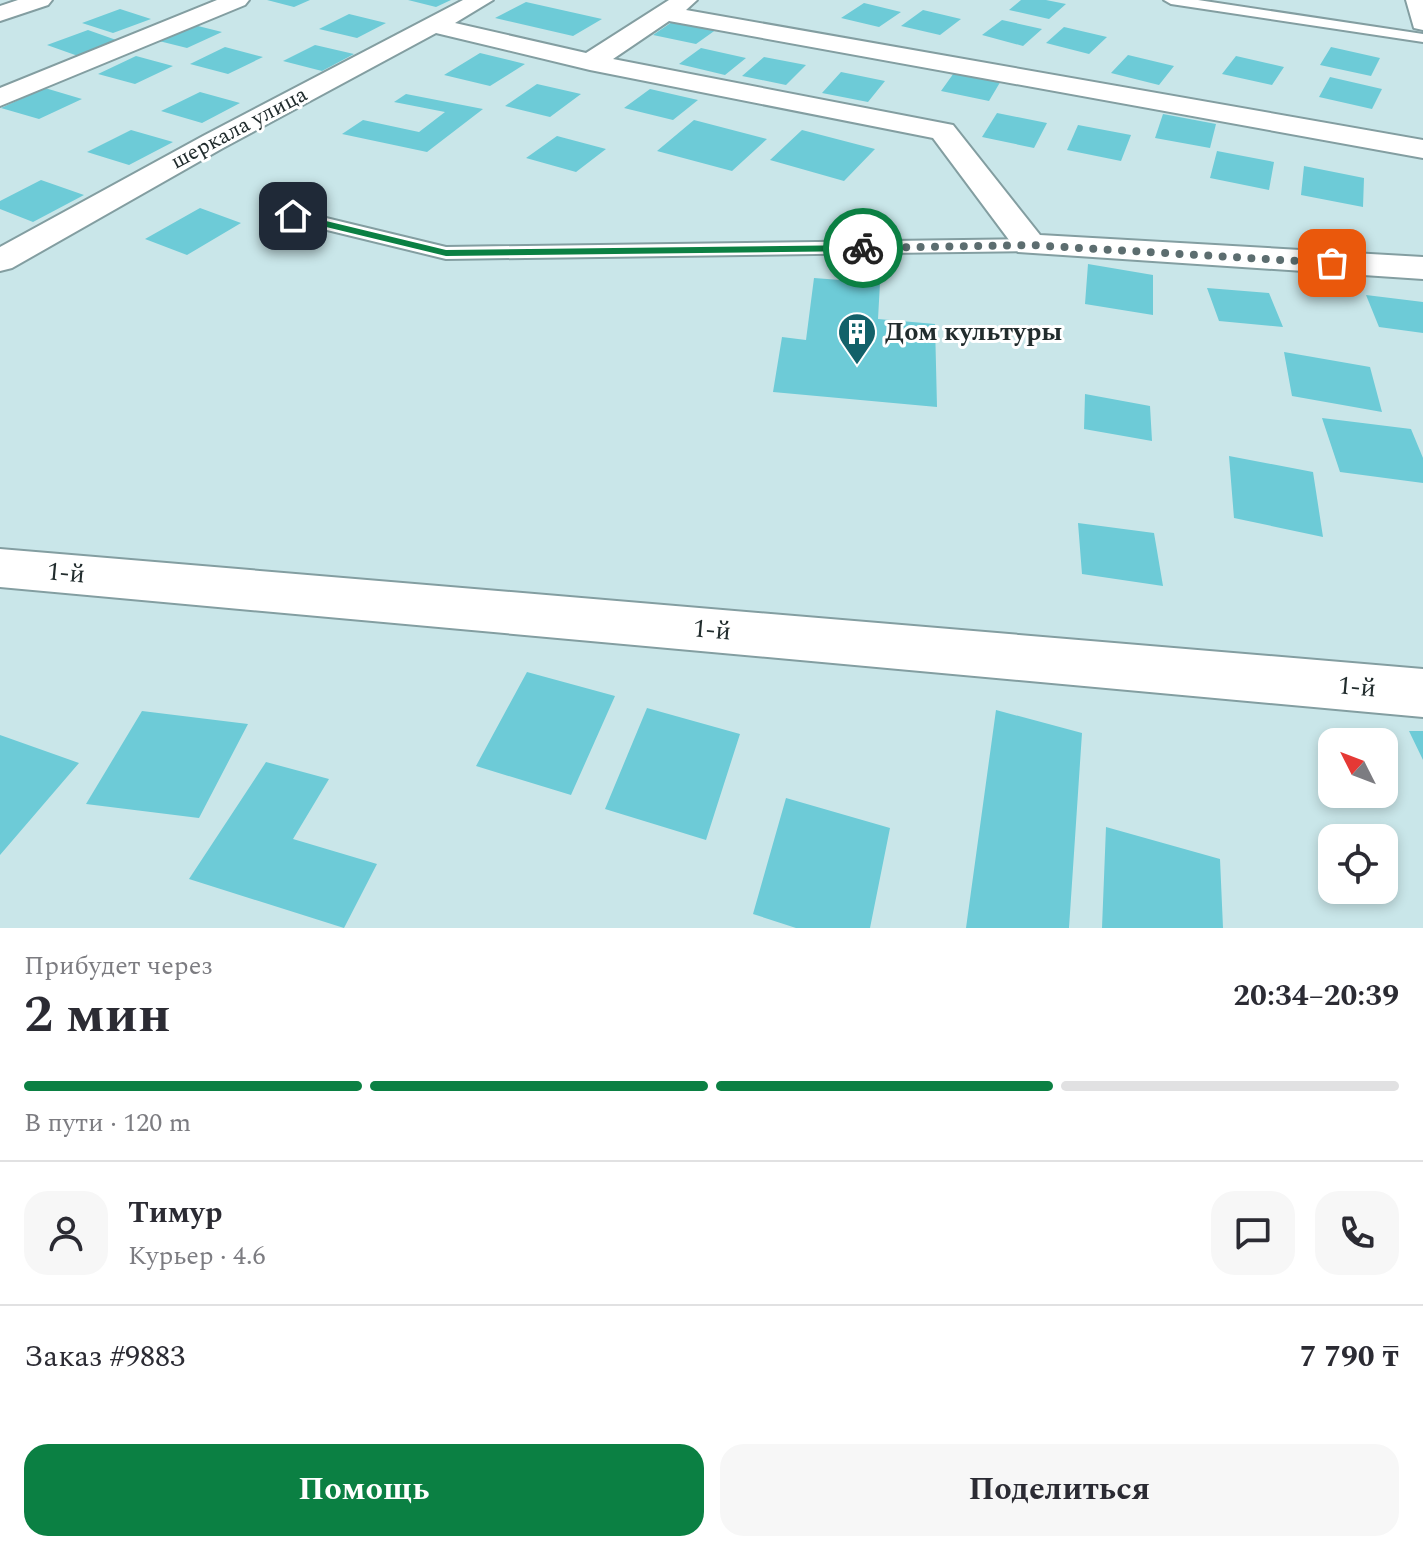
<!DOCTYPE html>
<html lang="ru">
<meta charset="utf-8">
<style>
:root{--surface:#fff;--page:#f7f7f7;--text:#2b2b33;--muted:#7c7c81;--line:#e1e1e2;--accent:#0b8043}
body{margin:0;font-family:Spectral,serif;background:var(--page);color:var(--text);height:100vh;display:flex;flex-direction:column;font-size:30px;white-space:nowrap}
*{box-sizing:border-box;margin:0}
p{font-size:26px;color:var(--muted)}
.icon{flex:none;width:44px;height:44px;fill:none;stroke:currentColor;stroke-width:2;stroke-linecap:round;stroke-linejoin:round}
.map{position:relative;height:928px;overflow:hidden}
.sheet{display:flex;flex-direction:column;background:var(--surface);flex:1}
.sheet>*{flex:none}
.needle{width:52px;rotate:312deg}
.controls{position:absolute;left:1318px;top:728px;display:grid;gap:16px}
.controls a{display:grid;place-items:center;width:80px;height:80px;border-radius:16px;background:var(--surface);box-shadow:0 4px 12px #0003;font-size:40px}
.pin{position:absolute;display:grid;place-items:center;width:68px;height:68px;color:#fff;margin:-34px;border-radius:16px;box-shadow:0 4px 12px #0006}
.courier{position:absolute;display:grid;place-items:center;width:80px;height:80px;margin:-40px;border:6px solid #0b8043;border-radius:50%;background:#fff;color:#222;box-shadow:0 2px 10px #0007}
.overview em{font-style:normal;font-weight:700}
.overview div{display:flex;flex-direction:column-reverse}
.overview{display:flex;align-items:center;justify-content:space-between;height:136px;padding:0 24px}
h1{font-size:52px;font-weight:700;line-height:60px}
.bar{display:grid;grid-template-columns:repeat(4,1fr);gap:12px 8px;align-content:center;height:96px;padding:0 24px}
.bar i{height:10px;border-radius:6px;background:var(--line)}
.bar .current{background:var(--accent)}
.bar p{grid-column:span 4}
.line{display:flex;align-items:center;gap:20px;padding:0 24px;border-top:2px solid var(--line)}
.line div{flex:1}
.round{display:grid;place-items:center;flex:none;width:84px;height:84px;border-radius:24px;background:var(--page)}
.cta{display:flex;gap:16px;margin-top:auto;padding:16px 24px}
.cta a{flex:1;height:92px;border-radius:24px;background:var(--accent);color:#fff;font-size:32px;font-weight:700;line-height:92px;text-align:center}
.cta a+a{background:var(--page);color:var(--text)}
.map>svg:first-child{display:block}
.building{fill:#6dcbd7}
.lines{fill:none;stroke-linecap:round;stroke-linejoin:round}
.service-casing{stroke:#839ea1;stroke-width:4}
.minor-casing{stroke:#839ea1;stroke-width:4}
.service{fill:#fff;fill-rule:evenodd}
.minor{fill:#fff;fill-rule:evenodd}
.route{fill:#0b8043}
.done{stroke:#5c6d6f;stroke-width:8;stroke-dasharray:0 14.4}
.labels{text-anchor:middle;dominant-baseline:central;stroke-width:6;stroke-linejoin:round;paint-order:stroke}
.far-street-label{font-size:22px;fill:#212c2d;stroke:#fff}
.poi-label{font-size:26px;font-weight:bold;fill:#212c2d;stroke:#fff;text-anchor:start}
.street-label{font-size:26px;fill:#212c2d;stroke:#fff}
</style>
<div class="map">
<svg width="1423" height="928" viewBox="0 0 1423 928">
<rect width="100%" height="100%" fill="#c9e6e9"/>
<!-- building -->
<path class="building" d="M 267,0 L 310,0 L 294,7 Z
M 408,0 L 451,0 L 436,7 Z
M 1021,0 L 1046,0 L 1066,4 L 1049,19 L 1009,10 Z
M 526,2 L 602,19 L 573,36 L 495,18 Z
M 864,3 L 901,12 L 879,27 L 841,18 Z
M 120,9 L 151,19 L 113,33 L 82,23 Z
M 923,10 L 961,19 L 940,35 L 901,26 Z
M 349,14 L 386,23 L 357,38 L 319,29 Z
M 675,20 L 717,29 L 696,44 L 653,35 Z
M 1002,20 L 1042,29 L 1023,46 L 982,35 Z
M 186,23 L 222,32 L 187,48 L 151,39 Z
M 1064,27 L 1107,37 L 1089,54 L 1046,43 Z
M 88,30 L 119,41 L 78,56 L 47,45 Z
M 315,45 L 354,54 L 322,71 L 283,61 Z
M 225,47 L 263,57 L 228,74 L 190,64 Z
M 1331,47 L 1380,58 L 1371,76 L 1320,65 Z
M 701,48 L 746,58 L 725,75 L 679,64 Z
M 480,53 L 525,64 L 490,86 L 444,75 Z
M 1128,55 L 1174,66 L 1159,85 L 1111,73 Z
M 136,56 L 173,66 L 135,84 L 98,74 Z
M 1236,56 L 1284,67 L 1272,85 L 1222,74 Z
M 764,57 L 806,65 L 786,85 L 742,76 Z
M 956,70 L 1002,79 L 989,101 L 941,91 Z
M 841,72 L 885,81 L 868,102 L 822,93 Z
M 1330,77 L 1382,89 L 1372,109 L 1319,97 Z
M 537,84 L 581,94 L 550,117 L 505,106 Z
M 45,88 L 82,99 L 39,119 L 1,108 Z
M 650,89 L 698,100 L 673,120 L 624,108 Z
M 200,92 L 240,103 L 202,123 L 161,111 Z
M 406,94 L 483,109 L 427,152 L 342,134 L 363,120 L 419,132 L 445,112 L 394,102 Z
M 997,113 L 1047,123 L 1034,148 L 982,137 Z
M 1163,114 L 1216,124 L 1210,148 L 1155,138 Z
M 694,120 L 767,139 L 732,171 L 657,151 Z
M 1078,125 L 1131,135 L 1121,161 L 1067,150 Z
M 131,130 L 173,142 L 129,165 L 87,152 Z
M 802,130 L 875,149 L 844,181 L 770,160 Z
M 557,136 L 606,149 L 576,172 L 526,158 Z
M 1217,151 L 1274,162 L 1269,190 L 1210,178 Z
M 1304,166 L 1364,178 L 1363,207 L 1301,195 Z
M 41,180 L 84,195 L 33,222 L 0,209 L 0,201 Z
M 200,208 L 241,223 L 187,255 L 145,239 Z
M 1088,264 L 1153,275 L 1153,315 L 1085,304 Z
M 814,278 L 880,283 L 878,319 L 935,324 L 937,407 L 773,392 L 782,337 L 806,340 Z
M 1207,288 L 1269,293 L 1283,327 L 1219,321 Z
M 1366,295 L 1423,302 L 1423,333 L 1379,327 Z
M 1284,352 L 1370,367 L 1382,412 L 1292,396 Z
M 1085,394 L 1150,406 L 1152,441 L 1084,429 Z
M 1322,418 L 1411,429 L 1423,458 L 1423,483 L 1340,472 Z
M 1229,456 L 1313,472 L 1323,537 L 1234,518 Z
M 1078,523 L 1154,533 L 1163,586 L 1082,574 Z
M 527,672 L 615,696 L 571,795 L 476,766 Z
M 647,708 L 740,734 L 706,840 L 605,809 Z
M 996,710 L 1082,733 L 1069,928 L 966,928 Z
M 142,711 L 248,724 L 199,818 L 86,804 Z
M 1409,731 L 1423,731 L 1423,760 Z
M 0,735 L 79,763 L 0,855 Z
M 266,762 L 329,779 L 293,839 L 377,864 L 344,928 L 189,879 Z
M 786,798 L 890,828 L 870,928 L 796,928 L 753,914 Z
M 1106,827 L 1220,859 L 1223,928 L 1102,928 Z"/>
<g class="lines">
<!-- service casing -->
<g class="service-casing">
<path id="service" d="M 1164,0 L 1198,0 L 1423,34 L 1423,42 L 1171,4 Z
M 293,210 L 446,247 L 1030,239 L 1040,245 L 1030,251 L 446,259 L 286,220 L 283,216 Z"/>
</g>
<!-- minor casing -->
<g class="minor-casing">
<path id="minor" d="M 18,0 L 52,0 L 48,5 L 0,21 L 0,6 Z
M 217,0 L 249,0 L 245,5 L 0,106 L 0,88 Z
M 463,0 L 493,0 L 455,23 L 586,53 L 669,0 L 697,0 L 686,10 L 1423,140 L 1423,158 L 669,21 L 613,59 L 953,125 L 1040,235 L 1423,257 L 1423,279 L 1018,252 L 933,138 L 590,70 L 436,33 L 223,148 L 12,268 L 0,271 L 0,247 L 203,136 Z
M 1406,0 L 1423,0 L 1423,30 L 1414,28 Z
M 0,549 L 1423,669 L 1423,717 L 0,587 Z"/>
</g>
<!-- service -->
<use href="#service" class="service"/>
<!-- minor -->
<use href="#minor" class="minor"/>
</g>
<!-- route -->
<path class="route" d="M 293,213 L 446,250 L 863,245 L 868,248 L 863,251 L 446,256 L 289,218 Z"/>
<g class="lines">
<!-- done -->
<path class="done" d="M 863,248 L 1030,245 L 1332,263"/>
</g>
<!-- icons -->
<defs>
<g id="building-pin" transform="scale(2)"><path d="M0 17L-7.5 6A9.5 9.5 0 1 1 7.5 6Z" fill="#126169" stroke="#fff"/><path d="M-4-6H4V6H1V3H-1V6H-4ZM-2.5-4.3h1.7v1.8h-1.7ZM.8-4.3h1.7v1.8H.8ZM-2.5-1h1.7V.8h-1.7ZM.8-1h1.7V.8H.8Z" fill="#fff"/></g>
</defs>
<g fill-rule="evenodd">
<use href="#building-pin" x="857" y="332"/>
</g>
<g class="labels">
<!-- far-street labels -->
<g class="far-street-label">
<text transform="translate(239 128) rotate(-28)">шеркала улица</text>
</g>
<!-- poi labels -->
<g class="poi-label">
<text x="885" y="332">Дом культуры</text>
</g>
<!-- street labels -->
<g class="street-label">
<text transform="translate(66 573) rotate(5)">1-й</text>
<text transform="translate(712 630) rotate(5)">1-й</text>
<text transform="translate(1357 687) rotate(5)">1-й</text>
</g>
</g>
</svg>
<div class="controls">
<a><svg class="needle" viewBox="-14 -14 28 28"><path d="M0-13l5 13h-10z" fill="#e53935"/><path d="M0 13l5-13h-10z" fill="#7c7c81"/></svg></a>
<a><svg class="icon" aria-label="locate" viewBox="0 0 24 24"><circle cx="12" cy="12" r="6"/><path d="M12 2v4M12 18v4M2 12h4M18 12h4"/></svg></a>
</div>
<div class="pin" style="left:1332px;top:263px;background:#ea580c"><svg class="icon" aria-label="bag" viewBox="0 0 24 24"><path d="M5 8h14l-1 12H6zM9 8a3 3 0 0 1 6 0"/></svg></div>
<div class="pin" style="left:293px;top:216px;background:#1f2937"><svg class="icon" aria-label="home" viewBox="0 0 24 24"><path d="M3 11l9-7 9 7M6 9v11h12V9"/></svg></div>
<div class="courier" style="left:863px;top:248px"><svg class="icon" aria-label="bike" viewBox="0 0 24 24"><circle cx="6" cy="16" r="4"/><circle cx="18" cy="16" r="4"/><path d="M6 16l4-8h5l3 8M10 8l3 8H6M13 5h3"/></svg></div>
</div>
<section class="sheet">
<div class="overview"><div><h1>2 мин</h1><p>Прибудет через</p></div><em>20:34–20:39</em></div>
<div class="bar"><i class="current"></i><i class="current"></i><i class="current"></i><i></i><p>В пути · 120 m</p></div>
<div class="line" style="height:144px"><a class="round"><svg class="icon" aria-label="person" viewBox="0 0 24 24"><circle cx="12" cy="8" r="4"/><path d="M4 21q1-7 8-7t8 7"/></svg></a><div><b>Тимур</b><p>Курьер · 4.6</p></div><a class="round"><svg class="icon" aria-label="chat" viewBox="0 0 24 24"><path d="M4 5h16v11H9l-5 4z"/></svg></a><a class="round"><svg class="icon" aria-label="phone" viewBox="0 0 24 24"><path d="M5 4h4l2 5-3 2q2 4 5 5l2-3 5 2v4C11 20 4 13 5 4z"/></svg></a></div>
<div class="line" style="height:104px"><div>Заказ #9883</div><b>7 790 ₸</b></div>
<div class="cta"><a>Помощь</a><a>Поделиться</a></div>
</section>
